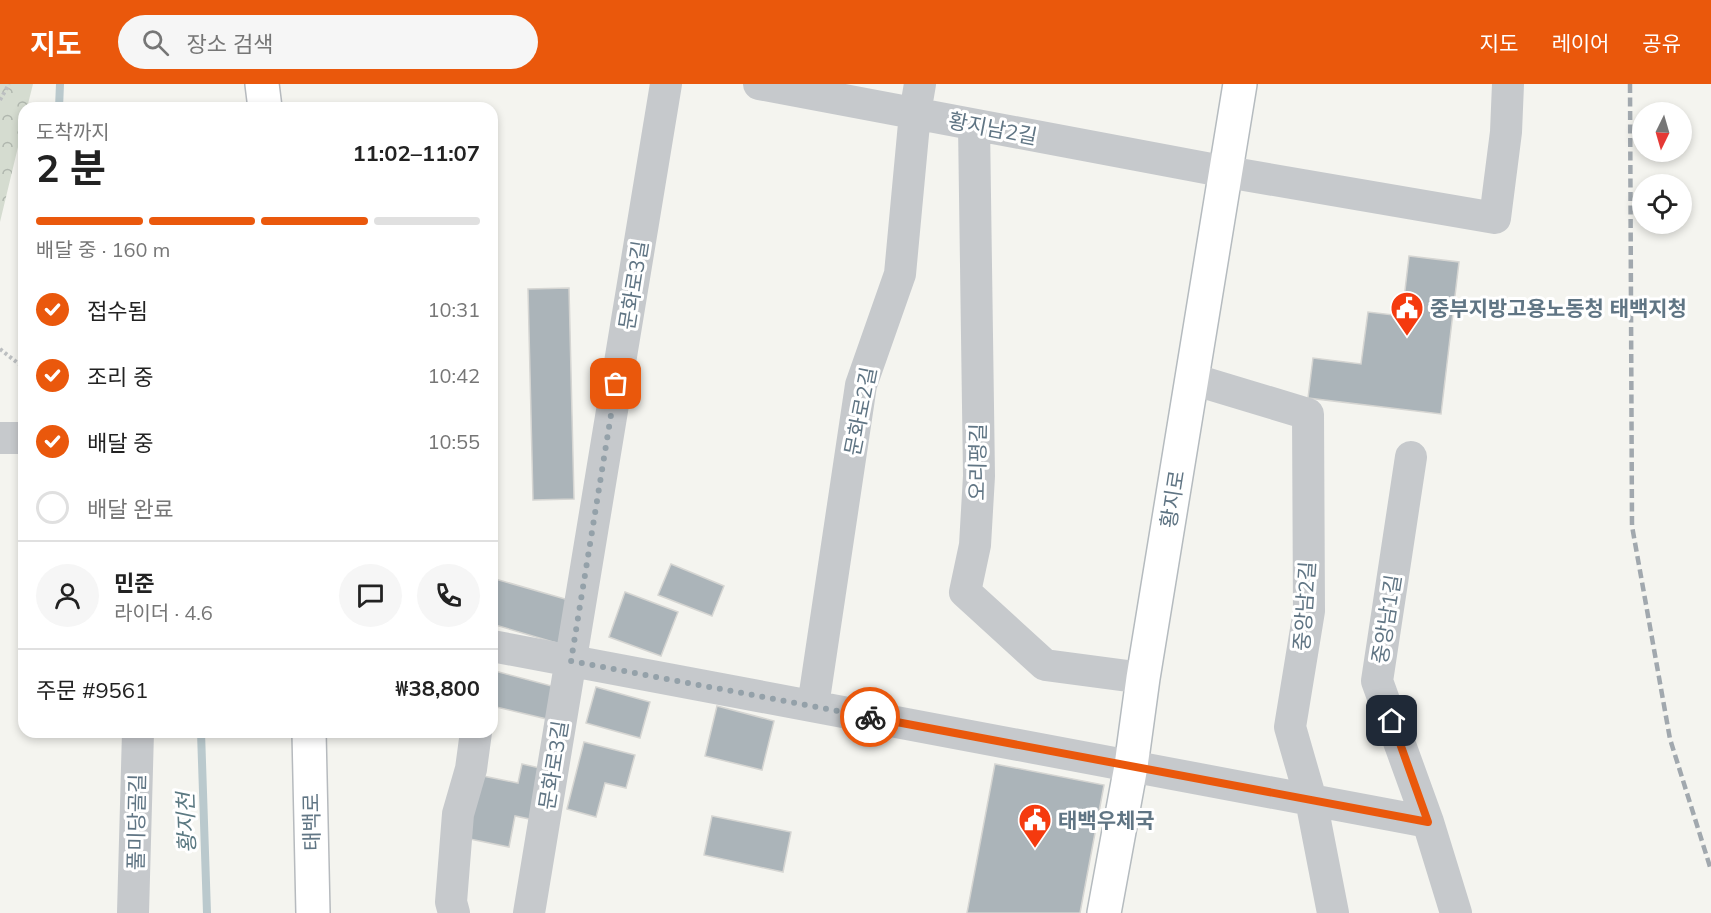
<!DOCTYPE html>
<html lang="ko">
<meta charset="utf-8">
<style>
:root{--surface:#fff;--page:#f6f6f6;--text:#222;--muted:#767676;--line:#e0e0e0;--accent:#ea580c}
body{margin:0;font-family:Mulish,"Noto Sans KR",sans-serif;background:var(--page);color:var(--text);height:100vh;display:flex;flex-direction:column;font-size:22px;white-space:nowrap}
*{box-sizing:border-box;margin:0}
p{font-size:20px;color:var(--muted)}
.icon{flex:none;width:33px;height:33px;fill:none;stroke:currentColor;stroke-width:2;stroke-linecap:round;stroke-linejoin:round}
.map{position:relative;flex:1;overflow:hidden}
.details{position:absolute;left:18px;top:18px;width:480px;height:636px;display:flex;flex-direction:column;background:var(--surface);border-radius:18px;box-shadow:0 3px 9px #0003}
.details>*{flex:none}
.needle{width:39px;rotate:185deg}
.controls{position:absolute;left:1632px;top:18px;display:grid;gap:12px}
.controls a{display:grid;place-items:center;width:60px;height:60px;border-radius:50%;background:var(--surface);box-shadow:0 3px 9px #0003;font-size:30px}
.pin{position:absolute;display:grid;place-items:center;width:51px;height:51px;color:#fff;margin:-26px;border-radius:12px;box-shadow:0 3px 9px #0006}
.courier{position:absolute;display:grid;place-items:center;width:60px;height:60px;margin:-30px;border:4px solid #ea580c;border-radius:50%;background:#fff;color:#222;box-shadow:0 2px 8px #0007}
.head em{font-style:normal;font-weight:700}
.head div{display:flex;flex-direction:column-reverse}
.head{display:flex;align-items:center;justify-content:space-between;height:102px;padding:0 18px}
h1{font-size:39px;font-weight:700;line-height:45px}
.bar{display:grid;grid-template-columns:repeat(4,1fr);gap:9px 6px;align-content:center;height:72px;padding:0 18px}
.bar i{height:8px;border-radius:4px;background:var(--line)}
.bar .active{background:var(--accent)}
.bar p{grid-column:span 4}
.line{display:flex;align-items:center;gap:15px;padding:0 18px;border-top:2px solid var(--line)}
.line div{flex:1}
.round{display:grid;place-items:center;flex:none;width:63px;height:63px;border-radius:32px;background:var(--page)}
ol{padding:0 18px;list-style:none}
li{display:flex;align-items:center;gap:18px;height:66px}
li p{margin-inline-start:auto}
li .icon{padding:6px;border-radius:50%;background:var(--accent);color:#fff;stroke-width:4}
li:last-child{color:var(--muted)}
li i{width:33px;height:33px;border:3px solid var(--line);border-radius:50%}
header{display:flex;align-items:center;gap:36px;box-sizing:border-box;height:84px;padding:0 30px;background:var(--accent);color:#fff}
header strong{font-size:28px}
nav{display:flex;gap:33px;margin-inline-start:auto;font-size:21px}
.search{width:420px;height:54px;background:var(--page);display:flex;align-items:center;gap:15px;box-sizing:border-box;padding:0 21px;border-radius:33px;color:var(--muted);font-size:22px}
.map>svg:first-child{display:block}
.forest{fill:url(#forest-crowns)}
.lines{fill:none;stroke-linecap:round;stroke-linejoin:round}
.stream{stroke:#bac9cd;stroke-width:8}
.building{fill:#abb4b9;stroke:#d5d5d2;stroke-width:1.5}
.secondary-casing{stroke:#b5bbbf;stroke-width:36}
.primary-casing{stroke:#b6babe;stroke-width:36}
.path{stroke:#bcbfc1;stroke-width:4;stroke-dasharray:3 3;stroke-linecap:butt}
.street{stroke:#c6c9cc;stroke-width:32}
.secondary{stroke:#fff;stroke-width:33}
.primary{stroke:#fff;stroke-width:33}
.rail{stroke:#a1a8ae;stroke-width:4.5;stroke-dasharray:9 4.5;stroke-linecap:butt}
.done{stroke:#94a1a9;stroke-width:6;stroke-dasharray:0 10.8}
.route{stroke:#ea580c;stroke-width:8}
.labels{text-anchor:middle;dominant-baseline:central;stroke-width:6;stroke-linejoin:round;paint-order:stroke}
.street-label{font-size:21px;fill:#607584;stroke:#fff}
.poi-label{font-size:21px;font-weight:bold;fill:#607584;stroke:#fff;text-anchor:start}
.water-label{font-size:22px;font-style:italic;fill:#5b7982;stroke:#fff}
</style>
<header>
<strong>지도</strong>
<div class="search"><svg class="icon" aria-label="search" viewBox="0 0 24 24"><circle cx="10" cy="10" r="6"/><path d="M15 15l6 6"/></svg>장소 검색</div>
<nav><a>지도</a><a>레이어</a><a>공유</a></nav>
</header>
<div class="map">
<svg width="1711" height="829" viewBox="0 0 1711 829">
<defs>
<pattern id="forest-crowns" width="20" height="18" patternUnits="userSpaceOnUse" patternTransform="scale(1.5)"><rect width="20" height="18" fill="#d5dcd0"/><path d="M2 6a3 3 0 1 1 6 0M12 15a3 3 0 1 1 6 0" fill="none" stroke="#b0b7ae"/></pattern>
</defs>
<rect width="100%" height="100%" fill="#f4f4ef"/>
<!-- forest -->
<path class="forest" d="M 0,0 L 33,0 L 27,24 L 24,24 L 24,38 L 0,138 Z"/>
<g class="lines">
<!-- stream -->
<path class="stream" d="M 59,24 L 60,0
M 201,648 L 207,829"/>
</g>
<!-- building -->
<path class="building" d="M 1409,172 L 1459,178 L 1441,330 L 1308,314 L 1313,274 L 1361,280 L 1368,228 L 1402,232 Z
M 569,204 L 574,415 L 533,416 L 528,205 Z
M 492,208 L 497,404 L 492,404 Z
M 671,480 L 724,502 L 712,532 L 658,511 Z
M 492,494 L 572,517 L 560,560 L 492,540 Z
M 625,508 L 678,528 L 661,572 L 609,553 Z
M 495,587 L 559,604 L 551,636 L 492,622 L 492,599 Z
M 596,603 L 650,618 L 640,654 L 586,639 Z
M 717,622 L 774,637 L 762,686 L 705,672 Z
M 584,658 L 635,671 L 626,704 L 605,699 L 596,733 L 567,725 Z
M 522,680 L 549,686 L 539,737 L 515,732 L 509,763 L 460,753 L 473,690 L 518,699 Z
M 995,680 L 1104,701 L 1080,829 L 967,829 Z
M 712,732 L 791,748 L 783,788 L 704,771 Z"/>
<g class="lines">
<!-- secondary casing -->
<g class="secondary-casing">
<path id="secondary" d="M 1104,829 L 1131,682 L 1143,594 L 1240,0"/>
</g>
<!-- primary casing -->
<g class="primary-casing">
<path id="primary" d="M 262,0 L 265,24
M 309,648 L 313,829"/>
</g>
<!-- path -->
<path class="path" d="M 0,16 L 9,0
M 0,265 L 24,284"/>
<!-- street -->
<path class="street" d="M 759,0 L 1227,88 L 1495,134 L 1506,48 L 1508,0
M 974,41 L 979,392 L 975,461 L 965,508 L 1045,581 L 1143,594
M 1192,295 L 1308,330 L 1309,527 L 1290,643 L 1311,716 L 1333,829
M 0,354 L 24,354
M 1411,373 L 1377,597 L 1428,738 L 1456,829
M 492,562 L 1428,738
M 813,622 L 861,301 L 900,190 L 915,29 L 920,0
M 133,829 L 138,648
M 454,829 L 451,818 L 458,730 L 471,685 L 476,648
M 529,829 L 666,0"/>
<!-- secondary -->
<use href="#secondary" class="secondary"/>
<!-- primary -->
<use href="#primary" class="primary"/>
<!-- rail -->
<path class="rail" d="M 1630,0 L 1632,442 L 1670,655 L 1711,786"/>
</g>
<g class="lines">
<!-- done -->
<path class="done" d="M 616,300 L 571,577 L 870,633"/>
<!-- route -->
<path class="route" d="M 870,633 L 1428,738 L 1392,637"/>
</g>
<!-- icons -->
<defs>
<g id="civic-pin" transform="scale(1.725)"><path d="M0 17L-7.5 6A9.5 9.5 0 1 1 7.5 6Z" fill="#f53a0e" stroke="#fff"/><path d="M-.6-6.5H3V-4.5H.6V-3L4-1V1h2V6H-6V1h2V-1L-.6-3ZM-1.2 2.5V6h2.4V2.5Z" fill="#fff"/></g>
</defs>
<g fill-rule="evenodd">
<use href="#civic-pin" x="1407" y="224"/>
<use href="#civic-pin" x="1035" y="736"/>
</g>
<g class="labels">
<!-- street labels -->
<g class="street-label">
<text transform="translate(993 44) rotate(11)">황지남2길</text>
<text transform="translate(633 201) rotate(-81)">문화로3길</text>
<text transform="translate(860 327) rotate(-79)">문화로2길</text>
<text transform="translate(977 378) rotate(-89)">오리평길</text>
<text transform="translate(1172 415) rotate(-81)">황지로</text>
<text transform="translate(1304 522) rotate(-86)">중앙남2길</text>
<text transform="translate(1386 535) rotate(-81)">중앙남1길</text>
<text transform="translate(553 681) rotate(-81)">문화로3길</text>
<text transform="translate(136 738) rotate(-89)">풀미당골길</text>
<text transform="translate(311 738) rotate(-91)">태백로</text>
</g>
<!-- poi labels -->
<g class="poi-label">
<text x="1430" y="224">중부지방고용노동청 태백지청</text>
<text x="1058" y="736">태백우체국</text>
</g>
<!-- water labels -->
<g class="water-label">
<text transform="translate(186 739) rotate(-92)">황지천</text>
</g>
</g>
</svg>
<div class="controls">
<a><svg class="needle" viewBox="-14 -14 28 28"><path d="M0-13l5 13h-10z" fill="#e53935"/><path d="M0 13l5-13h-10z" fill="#767676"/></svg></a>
<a><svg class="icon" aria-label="locate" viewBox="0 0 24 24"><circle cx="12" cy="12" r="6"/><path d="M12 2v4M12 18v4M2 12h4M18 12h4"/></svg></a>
</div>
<div class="pin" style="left:616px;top:300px;background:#ea580c"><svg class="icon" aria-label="bag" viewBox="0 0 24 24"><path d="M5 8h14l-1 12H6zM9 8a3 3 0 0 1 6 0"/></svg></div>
<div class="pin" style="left:1392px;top:637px;background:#1f2937"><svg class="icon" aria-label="home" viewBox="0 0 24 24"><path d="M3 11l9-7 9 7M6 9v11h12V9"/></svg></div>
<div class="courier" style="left:870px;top:633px"><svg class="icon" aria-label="bike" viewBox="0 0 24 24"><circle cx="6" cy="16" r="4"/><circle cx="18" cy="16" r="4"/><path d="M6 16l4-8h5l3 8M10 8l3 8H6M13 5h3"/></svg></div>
<section class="details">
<div class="head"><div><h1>2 분</h1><p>도착까지</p></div><em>11:02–11:07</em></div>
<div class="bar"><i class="active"></i><i class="active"></i><i class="active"></i><i></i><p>배달 중 · 160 m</p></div>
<ol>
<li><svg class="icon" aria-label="check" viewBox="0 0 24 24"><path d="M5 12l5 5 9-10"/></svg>접수됨<p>10:31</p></li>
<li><svg class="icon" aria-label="check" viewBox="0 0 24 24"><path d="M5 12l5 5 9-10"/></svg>조리 중<p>10:42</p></li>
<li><svg class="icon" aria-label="check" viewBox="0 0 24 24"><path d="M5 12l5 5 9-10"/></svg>배달 중<p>10:55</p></li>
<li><i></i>배달 완료</li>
</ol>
<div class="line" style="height:108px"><a class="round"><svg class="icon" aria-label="person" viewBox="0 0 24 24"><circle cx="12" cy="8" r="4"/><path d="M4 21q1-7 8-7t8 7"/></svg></a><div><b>민준</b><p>라이더 · 4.6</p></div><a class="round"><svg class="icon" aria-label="chat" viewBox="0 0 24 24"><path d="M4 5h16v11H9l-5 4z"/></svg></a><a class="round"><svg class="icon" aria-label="phone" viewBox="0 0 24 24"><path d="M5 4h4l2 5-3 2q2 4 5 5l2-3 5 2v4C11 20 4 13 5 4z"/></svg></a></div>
<div class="line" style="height:78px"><div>주문 #9561</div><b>₩38,800</b></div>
</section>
</div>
